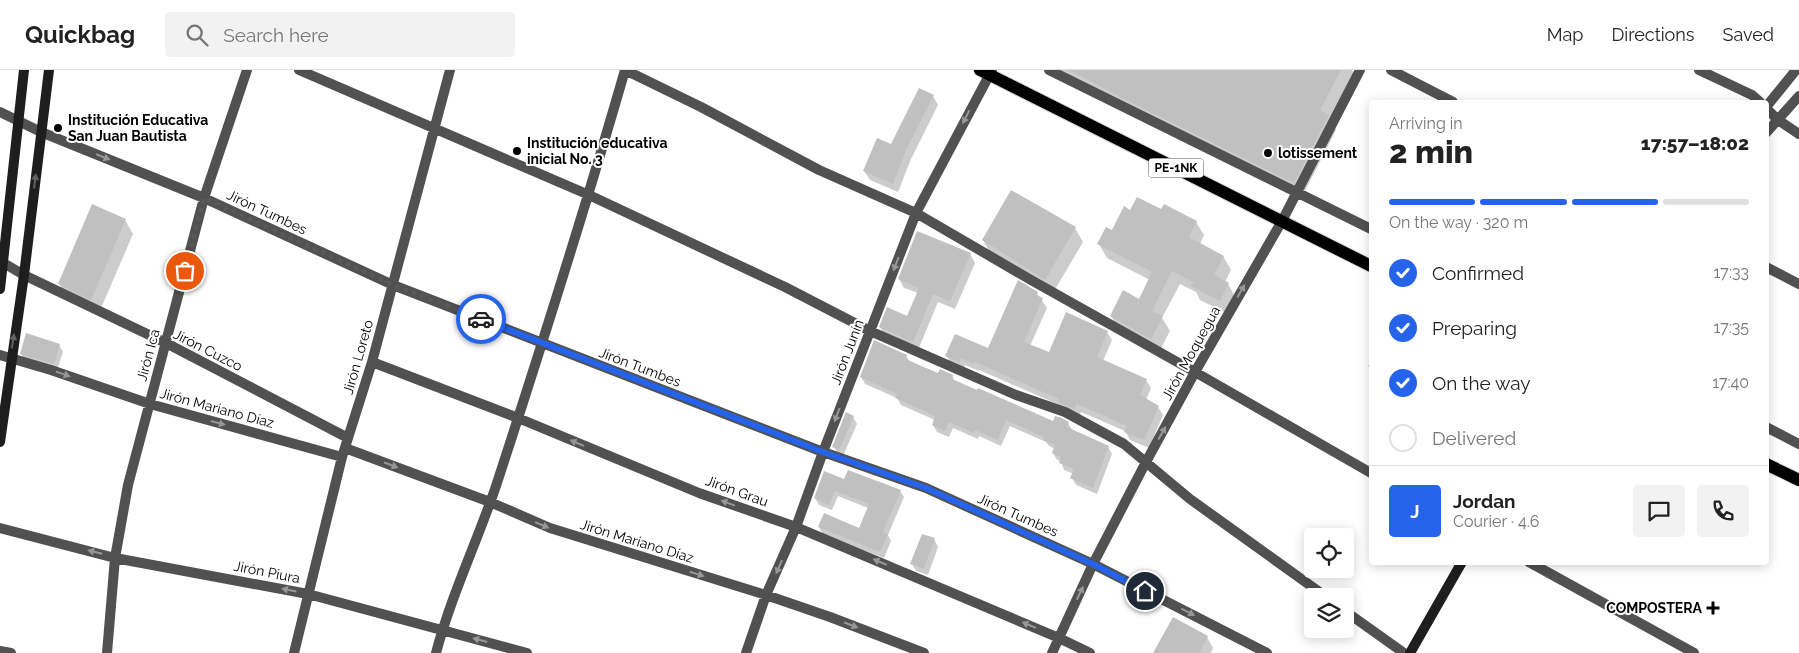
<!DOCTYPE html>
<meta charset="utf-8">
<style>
:root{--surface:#fff;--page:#f2f2f2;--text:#222;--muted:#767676;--line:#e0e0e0;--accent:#2563eb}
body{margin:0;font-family:Raleway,sans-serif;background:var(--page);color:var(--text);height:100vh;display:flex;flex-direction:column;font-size:19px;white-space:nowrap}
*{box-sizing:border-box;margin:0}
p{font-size:16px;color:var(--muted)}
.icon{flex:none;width:28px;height:28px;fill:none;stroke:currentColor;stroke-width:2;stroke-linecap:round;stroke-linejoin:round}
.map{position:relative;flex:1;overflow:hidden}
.details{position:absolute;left:1369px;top:30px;width:400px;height:465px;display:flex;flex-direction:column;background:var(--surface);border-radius:5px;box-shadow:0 2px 12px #0003}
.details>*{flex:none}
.fabs{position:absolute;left:1304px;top:458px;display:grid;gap:10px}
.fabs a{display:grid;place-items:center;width:50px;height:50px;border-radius:5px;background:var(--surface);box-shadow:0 2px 12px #0003;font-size:25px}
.pin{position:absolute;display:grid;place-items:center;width:42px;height:42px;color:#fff;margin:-21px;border:2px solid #fff;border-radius:50%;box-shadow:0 1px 5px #0007}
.courier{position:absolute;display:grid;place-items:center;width:50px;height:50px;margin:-25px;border:4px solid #2563eb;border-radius:50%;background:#fff;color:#222;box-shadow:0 1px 6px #0007}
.overview em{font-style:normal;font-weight:800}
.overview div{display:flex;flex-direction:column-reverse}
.overview{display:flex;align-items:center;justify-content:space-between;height:85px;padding:0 20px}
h1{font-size:32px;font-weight:800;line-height:38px}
.bar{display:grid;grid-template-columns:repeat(4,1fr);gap:8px 5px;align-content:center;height:60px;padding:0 20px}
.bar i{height:6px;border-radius:4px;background:var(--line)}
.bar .on{background:var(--accent)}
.bar p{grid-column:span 4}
.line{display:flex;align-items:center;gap:12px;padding:0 20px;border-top:1px solid var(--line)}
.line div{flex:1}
.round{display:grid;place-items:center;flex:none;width:52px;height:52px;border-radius:5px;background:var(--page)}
ol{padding:0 20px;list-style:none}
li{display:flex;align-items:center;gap:15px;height:55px}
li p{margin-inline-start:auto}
li .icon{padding:5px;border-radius:50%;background:var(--accent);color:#fff;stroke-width:4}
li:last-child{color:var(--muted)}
li i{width:28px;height:28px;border:2px solid var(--line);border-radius:50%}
header{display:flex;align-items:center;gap:30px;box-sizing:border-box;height:70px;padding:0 25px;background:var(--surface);border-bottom:1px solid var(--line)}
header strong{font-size:24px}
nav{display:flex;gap:28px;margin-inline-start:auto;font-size:18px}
.search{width:350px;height:45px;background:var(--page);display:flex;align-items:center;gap:12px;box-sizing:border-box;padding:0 18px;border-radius:5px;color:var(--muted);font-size:19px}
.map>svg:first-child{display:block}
.shadow{fill:#0003}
.building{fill:#c0c0c0}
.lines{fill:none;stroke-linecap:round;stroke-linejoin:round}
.primary-casing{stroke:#dbdbdb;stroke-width:14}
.street{stroke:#515151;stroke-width:10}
.secondary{stroke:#1e1e1e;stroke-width:10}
.primary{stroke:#000;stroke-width:12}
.oneway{fill:#979797}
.oneway2{fill:#626262}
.done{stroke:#595959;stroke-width:5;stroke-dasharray:0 9}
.route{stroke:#2563eb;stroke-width:6}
.poi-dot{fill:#000;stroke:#fff;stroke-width:2}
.labels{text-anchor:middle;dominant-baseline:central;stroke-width:4;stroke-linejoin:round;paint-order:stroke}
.shield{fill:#fff;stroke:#4c4c4c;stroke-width:1}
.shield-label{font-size:12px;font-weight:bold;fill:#000}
.poi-label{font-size:14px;font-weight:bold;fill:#000;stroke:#fff;text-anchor:start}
.street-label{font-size:14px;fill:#000;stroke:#fff}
</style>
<header>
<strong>Quickbag</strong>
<div class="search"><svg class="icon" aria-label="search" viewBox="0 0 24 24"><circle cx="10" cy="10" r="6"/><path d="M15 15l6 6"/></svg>Search here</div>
<nav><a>Map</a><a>Directions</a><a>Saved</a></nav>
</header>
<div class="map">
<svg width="1799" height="583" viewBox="0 0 1799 583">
<rect width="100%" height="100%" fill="#fff"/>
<!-- shadow -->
<path class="shadow" d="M 1052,0 L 1352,0 L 1354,4 L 1331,50 L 1336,60 L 1302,127 Z
M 933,26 L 938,35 L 911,89 L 898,122 L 870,110 L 864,101 L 892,75 Z
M 1131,141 L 1162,141 L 1196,152 L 1204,165 L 1200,174 L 1223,186 L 1231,200 L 1225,212 L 1228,214 L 1236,228 L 1228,244 L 1200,230 L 1196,222 L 1180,214 L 1162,248 L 1170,261 L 1159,282 L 1119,260 L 1111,246 L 1140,230 L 1150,210 L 1107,188 L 1099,174 Z
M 125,150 L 133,164 L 99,243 L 68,228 L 59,214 Z
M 1075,158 L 1083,172 L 1053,223 L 991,185 L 983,170 Z
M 970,184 L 975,193 L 955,239 L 938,232 L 918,280 L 885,266 L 880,257 L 907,247 L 918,223 L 904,218 L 899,209 Z
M 1037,223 L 1047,238 L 1030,276 L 1049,284 L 1107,262 L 1112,270 L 1103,291 L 1146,310 L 1151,318 L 1146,330 L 1158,337 L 1163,345 L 1149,378 L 1130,370 L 1125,361 L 1081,342 L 1079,347 L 1062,336 L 979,300 L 979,301 L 965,295 L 963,300 L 951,295 L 947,286 L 988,279 Z
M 59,275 L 63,282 L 57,300 L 25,291 L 21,283 Z
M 906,286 L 910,292 L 939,304 L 952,306 L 956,313 L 1054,353 L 1068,353 L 1072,360 L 1108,377 L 1112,384 L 1097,424 L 1076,415 L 1072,408 L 1074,404 L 1064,400 L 1061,391 L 1057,390 L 1053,383 L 1055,379 L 1049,376 L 1046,372 L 1010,356 L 1001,376 L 979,366 L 978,369 L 953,358 L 949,367 L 937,362 L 933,355 L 935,350 L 901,335 L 897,328 L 865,314 L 861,307 Z
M 1371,291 L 1371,301 L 1368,296 Z
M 853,347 L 857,354 L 843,386 L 838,384 L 834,377 Z
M 845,411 L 900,421 L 904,427 L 888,465 L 891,471 L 884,488 L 823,464 L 819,457 L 859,459 L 868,438 L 838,426 L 832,440 L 819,435 L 815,428 Z
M 934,469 L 938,477 L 928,505 L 916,501 L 912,494 Z
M 1207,567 L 1213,578 L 1211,583 L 1155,583 Z"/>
<!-- building -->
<path class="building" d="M 1069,0 L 1341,0 L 1320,40 L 1329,45 L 1294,113 L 1124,29 Z
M 919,18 L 934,25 L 906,80 L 893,114 L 863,101 L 877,68 L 891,74 Z
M 1011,120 L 1076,157 L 1045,210 L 982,170 Z
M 1137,127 L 1161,139 L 1164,134 L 1197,151 L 1189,167 L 1224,186 L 1214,205 L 1229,213 L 1220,231 L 1191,216 L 1193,212 L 1172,201 L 1152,241 L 1163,246 L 1151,269 L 1110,246 L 1123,220 L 1139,229 L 1152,202 L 1097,174 L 1106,157 L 1112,160 L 1124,136 L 1130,140 Z
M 92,134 L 126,149 L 91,230 L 58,214 Z
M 917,161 L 971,183 L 950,231 L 933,224 L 913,272 L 879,257 L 887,237 L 907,246 L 919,218 L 898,209 Z
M 1018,210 L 1038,222 L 1036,225 L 1043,228 L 1024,272 L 1049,282 L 1066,242 L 1108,261 L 1097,287 L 1147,309 L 1140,325 L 1159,336 L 1144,370 L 1124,362 L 1127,356 L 1077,334 L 1074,339 L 1058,332 L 1059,329 L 975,292 L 974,294 L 961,288 L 959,292 L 945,286 L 955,264 L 988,278 Z
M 26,263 L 60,274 L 54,294 L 20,284 Z
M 874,270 L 907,285 L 906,289 L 919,295 L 938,303 L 940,299 L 953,305 L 952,309 L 977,320 L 978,318 L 1053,351 L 1055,346 L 1062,348 L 1069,352 L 1067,357 L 1109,376 L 1093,418 L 1070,408 L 1074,399 L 1059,393 L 1061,387 L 1052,383 L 1055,375 L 1043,370 L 1044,367 L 1006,350 L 998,370 L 975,360 L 974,363 L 949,352 L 945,361 L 932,355 L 935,346 L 895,328 L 897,324 L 860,307 Z
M 846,342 L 854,346 L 839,380 L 832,377 Z
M 848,400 L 901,420 L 883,462 L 888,464 L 880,482 L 818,457 L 824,443 L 859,458 L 869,434 L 835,421 L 829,435 L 814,428 L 824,401 L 844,409 Z
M 922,464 L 935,468 L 924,499 L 910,494 Z
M 1173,547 L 1208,566 L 1199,583 L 1153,583 Z"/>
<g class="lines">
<!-- primary casing -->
<g class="primary-casing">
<path id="primary" d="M 980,0 L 1371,196
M 1766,394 L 1799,410"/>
</g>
<!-- street -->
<path class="street" d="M 299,0 L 589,125 L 785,217 L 870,261 L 1016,325 L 1065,342 L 1124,374 L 1190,429 L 1325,526
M 625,0 L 701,37 L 819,100 L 916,143 L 1031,210 L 1195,302 L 1371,403
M 1049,0 L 1371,159
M 1391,0 L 1453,32
M 1699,0 L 1752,25 L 1760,32
M 1766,37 L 1796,0
M 1766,38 L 1778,50 L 1799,64
M 0,42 L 41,62 L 204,128 L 393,215 L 823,382 L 926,418 L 1093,494 L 1267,583
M 1766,63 L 1799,26
M 0,191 L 24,205 L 166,273 L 348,368
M 1766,197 L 1799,214
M 0,285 L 51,300 L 150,334 L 342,387
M 372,292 L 518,348 L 699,423 L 796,457 L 1059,568 L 1090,583
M 1766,357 L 1799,374
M 345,378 L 490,432 L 550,458 L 766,525 L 830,547 L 924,583
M 0,458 L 115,488 L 308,524 L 527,583
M 1529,492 L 1694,583
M 1345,541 L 1404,583
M 0,581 L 11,583
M 107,583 L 115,488 L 128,415 L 204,128 L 247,0
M 294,583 L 342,387 L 372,292 L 450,0
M 436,583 C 451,526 477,472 496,416 C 541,278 585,139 625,0
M 746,583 L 766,525 L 796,457 L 823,382 L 916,143 L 992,0
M 1052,583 L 1093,494 L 1146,392 L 1195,302 L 1282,151 L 1360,0"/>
<!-- secondary -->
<path class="secondary" d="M 0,219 L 24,0
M 0,372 L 24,205 L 49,0
M 1410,583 L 1462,492"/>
<!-- primary -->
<use href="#primary" class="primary"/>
</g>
<!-- one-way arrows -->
<defs><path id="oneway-solid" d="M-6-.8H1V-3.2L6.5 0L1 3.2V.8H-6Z" transform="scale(1.25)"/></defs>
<g class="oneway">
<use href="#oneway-solid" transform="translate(966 47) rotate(117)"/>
<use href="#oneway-solid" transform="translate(103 87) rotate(22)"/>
<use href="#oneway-solid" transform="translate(896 194) rotate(111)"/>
<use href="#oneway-solid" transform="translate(1241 221) rotate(-60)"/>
<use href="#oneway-solid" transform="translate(63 304) rotate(19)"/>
<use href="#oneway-solid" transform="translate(837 345) rotate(111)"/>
<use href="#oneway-solid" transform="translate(218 353) rotate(15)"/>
<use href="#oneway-solid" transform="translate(1162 363) rotate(-61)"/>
<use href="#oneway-solid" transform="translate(577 373) rotate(-157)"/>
<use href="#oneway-solid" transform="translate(391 395) rotate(21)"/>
<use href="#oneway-solid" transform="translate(728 433) rotate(-160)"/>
<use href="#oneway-solid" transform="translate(542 455) rotate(23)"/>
<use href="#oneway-solid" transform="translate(95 482) rotate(-166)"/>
<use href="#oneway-solid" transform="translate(880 492) rotate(-157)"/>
<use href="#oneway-solid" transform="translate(779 497) rotate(114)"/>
<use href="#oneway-solid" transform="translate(697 504) rotate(17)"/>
<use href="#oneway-solid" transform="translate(289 520) rotate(-169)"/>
<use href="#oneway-solid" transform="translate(1080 523) rotate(-65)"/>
<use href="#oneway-solid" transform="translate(1188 542) rotate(27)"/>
<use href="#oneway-solid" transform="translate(851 555) rotate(21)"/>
<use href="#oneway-solid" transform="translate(1029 555) rotate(-157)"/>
<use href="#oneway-solid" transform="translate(480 570) rotate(-165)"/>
</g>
<g class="oneway2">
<use href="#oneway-solid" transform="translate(35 111) rotate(-83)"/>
<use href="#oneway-solid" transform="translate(13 271) rotate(-81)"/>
</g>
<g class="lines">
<!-- done -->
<path class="done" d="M 185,201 L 204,128 L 393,215 L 481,249"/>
<!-- route -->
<path class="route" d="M 481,249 L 823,382 L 926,418 L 1093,494 L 1145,521"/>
</g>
<!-- markers -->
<g class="poi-dot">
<circle cx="58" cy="58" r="5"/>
<circle cx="517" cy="81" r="5"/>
<circle cx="1268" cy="83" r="5"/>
<path d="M1710.5 530.5h5v5h5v5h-5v5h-5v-5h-5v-5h5z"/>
</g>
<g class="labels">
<!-- shield labels -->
<rect class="shield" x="1148.5" y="88.5" width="55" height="19" rx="4"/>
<g class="shield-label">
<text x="1176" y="98">PE-1NK</text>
</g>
<!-- poi labels -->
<g class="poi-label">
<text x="68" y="50">Institución Educativa<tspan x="68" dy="16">San Juan Bautista</tspan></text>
<text x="527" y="73">Institución educativa<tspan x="527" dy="16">inicial No. 3</tspan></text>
<text x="1278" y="83">lotissement</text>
<text x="1702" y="538" text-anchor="end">COMPOSTERA</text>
</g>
<!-- street labels -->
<g class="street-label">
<text transform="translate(267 142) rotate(25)">Jirón Tumbes</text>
<text transform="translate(208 280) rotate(27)">Jirón Cuzco</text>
<text transform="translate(847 282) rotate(-69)">Jirón Junín</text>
<text transform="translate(1191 283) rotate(-61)">Jirón Moquegua</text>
<text transform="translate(148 285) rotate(-75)">Jirón Ica</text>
<text transform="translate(358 287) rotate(-74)">Jirón Loreto</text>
<text transform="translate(640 297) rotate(21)">Jirón Tumbes</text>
<text transform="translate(217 338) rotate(15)">Jirón Mariano Díaz</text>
<text transform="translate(737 421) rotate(20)">Jirón Grau</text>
<text transform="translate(1018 445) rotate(24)">Jirón Tumbes</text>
<text transform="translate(637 471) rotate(17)">Jirón Mariano Díaz</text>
<text transform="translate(267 502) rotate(11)">Jirón Piura</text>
</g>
</g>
</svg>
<div class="fabs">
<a><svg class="icon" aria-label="locate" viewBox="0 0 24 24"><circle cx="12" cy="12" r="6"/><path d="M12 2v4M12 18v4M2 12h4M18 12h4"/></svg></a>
<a><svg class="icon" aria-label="layers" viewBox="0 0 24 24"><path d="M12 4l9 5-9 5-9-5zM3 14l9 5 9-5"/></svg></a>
</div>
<div class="pin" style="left:185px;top:201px;background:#ea580c"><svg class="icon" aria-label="bag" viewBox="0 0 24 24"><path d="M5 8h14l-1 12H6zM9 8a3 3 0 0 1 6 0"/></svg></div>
<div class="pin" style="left:1145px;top:521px;background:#1f2937"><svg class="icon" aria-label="home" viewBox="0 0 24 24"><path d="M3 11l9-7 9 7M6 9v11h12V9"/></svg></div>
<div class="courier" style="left:481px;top:249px"><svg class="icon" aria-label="car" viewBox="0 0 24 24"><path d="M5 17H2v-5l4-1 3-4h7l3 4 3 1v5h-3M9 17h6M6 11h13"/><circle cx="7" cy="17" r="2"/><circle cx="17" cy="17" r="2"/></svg></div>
<section class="details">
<div class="overview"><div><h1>2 min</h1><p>Arriving in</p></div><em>17:57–18:02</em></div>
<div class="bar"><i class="on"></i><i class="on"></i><i class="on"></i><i></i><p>On the way · 320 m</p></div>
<ol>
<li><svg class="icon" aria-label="check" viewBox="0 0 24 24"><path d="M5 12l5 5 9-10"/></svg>Confirmed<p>17:33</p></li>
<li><svg class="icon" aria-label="check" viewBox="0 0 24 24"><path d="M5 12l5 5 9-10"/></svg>Preparing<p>17:35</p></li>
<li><svg class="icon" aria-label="check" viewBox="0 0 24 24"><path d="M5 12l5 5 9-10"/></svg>On the way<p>17:40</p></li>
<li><i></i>Delivered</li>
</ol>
<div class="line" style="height:90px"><b class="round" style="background:var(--accent);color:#fff">J</b><div><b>Jordan</b><p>Courier · 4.6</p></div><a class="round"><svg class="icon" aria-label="chat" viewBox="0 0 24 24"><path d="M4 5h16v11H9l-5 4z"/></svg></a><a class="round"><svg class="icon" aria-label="phone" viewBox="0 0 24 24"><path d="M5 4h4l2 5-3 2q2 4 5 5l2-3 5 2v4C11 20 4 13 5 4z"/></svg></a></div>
</section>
</div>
